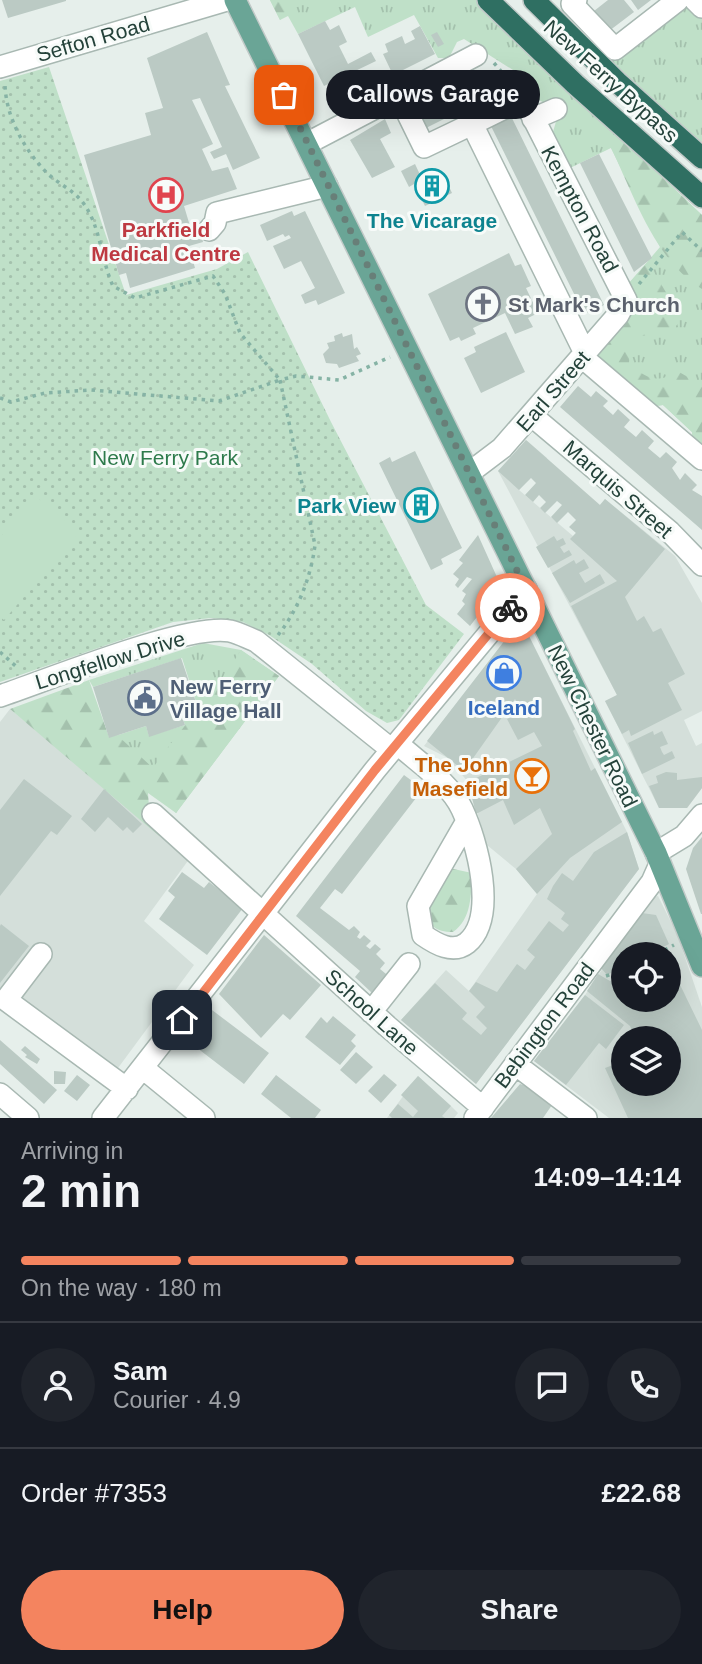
<!DOCTYPE html>
<meta charset="utf-8">
<style>
:root{--surface:#171b24;--page:#20242c;--text:#f1f3f6;--muted:#9ea1a6;--line:#363941;--accent:#f4845f}
body{margin:0;font-family:Helvetica,sans-serif;background:var(--page);color:var(--text);height:100vh;display:flex;flex-direction:column;font-size:26px;white-space:nowrap}
*{box-sizing:border-box;margin:0}
p{font-size:23px;color:var(--muted)}
.icon{flex:none;width:38px;height:38px;fill:none;stroke:currentColor;stroke-width:2;stroke-linecap:round;stroke-linejoin:round}
.map{position:relative;height:1118px;overflow:hidden}
.sheet{display:flex;flex-direction:column;background:var(--surface);flex:1}
.sheet>*{flex:none}
.tools{position:absolute;left:611px;top:942px;display:grid;gap:14px}
.tools a{display:grid;place-items:center;width:70px;height:70px;border-radius:50%;background:var(--surface);box-shadow:0 7px 28px #0002;font-size:35px}
.pin{position:absolute;display:grid;place-items:center;width:60px;height:60px;color:#fff;margin:-30px;border-radius:14px;box-shadow:0 4px 10px #0006}
.courier{position:absolute;display:grid;place-items:center;width:70px;height:70px;margin:-35px;border:5px solid #f4845f;border-radius:50%;background:#fff;color:#222;box-shadow:0 2px 9px #0007}
.bubble{position:absolute;height:49px;border-radius:24px;background:var(--surface);box-shadow:0 7px 28px #0002;font-size:23px;font-weight:600;line-height:49px;text-align:center}
.head em{font-style:normal;font-weight:600}
.head div{display:flex;flex-direction:column-reverse}
.head{display:flex;align-items:center;justify-content:space-between;height:119px;padding:0 21px}
h1{font-size:46px;font-weight:600;line-height:52px}
.bar{display:grid;grid-template-columns:repeat(4,1fr);gap:10px 7px;align-content:center;height:84px;padding:0 21px}
.bar i{height:9px;border-radius:5px;background:var(--line)}
.bar .active{background:var(--accent)}
.bar p{grid-column:span 4}
.line{display:flex;align-items:center;gap:18px;padding:0 21px;border-top:2px solid var(--line)}
.line div{flex:1}
.round{display:grid;place-items:center;flex:none;width:74px;height:74px;border-radius:37px;background:var(--page)}
.action{display:flex;gap:14px;margin-top:auto;padding:14px 21px}
.action a{flex:1;height:80px;border-radius:42px;background:var(--accent);color:#111;font-size:28px;font-weight:600;line-height:80px;text-align:center}
.action a+a{background:var(--page);color:var(--text)}
.map>svg:first-child{display:block}
.built{fill:#d4dfda;fill-rule:evenodd}
.grass{fill:url(#grass-tufts)}
.forest{fill:url(#forest-firs)}
.park{fill:url(#park-dots)}
.garden{fill:#bfe0c8}
.building{fill:#bbcac4}
.lines{fill:none;stroke-linecap:round;stroke-linejoin:round}
.minor-casing{stroke:#a8b8b2;stroke-width:24}
.major-casing{stroke:#c2cac8;stroke-width:24}
.highway-casing{stroke:#c2cac8;stroke-width:24}
.path{stroke:#86b3a5;stroke-width:3.5;stroke-dasharray:3.5 5;stroke-linecap:butt}
.minor{stroke:#fff;stroke-width:21}
.major{stroke:#6aa596;stroke-width:21}
.highway{stroke:#2f6f62;stroke-width:21}
.done{stroke:#687f78;stroke-width:7;stroke-dasharray:0 12.6}
.route{stroke:#f4845f;stroke-width:9}
.labels{text-anchor:middle;dominant-baseline:central;stroke-width:6;stroke-linejoin:round;paint-order:stroke}
.street-label{font-size:21px;fill:#24423a;stroke:#f7fbf9}
.culture-label{font-size:21px;font-weight:bold;fill:#0d838f;stroke:#f7fbf9}
.health-label{font-size:21px;font-weight:bold;fill:#be3a42;stroke:#f7fbf9}
.worship-label{font-size:21px;font-weight:bold;fill:#5b616d;stroke:#f7fbf9;text-anchor:start}
.park-label{font-size:21px;fill:#2d7a4b;stroke:#f7fbf9}
.service-label{font-size:21px;font-weight:bold;fill:#4e5e75;stroke:#f7fbf9;text-anchor:start}
.shop-label{font-size:21px;font-weight:bold;fill:#366cbe;stroke:#f7fbf9}
.food-label{font-size:21px;font-weight:bold;fill:#c56008;stroke:#f7fbf9;text-anchor:end}
</style>
<div class="map">
<svg width="702" height="1118" viewBox="0 0 702 1118">
<defs>
<pattern id="grass-tufts" width="24" height="20" patternUnits="userSpaceOnUse" patternTransform="scale(1.75)"><rect width="24" height="20" fill="#bfe0c8"/><path d="M3 7l-1-3M5 7V3M7 7l1-3M15 17l-1-3M17 17v-4M19 17l1-3" fill="none" stroke="#a4c1ad"/></pattern>
<pattern id="forest-firs" width="22" height="20" patternUnits="userSpaceOnUse" patternTransform="scale(1.75)"><rect width="22" height="20" fill="#bfe0c8"/><path d="M5 1l3.5 6h-7zM16 11l3.5 6h-7z" fill="#a4c1ad"/></pattern>
<pattern id="park-dots" width="8" height="8" patternUnits="userSpaceOnUse" patternTransform="scale(1.75)"><rect width="8" height="8" fill="#bfe0c8"/><path d="M2 2h.1M6 6h.1" fill="none" stroke="#a4c1ad" stroke-width="1.8" stroke-linecap="round"/></pattern>
</defs>
<rect width="100%" height="100%" fill="#e6efeb"/>
<!-- built -->
<path class="built" d="M 526,440 L 547,458 L 519,490 L 573,536 L 605,499 L 675,556 L 702,603 L 702,711 L 684,720 L 696,746 L 702,743 L 702,788 L 687,808 L 659,808 L 605,701 L 617,695 L 498,471 Z
M 516,626 L 524,626 L 627,832 L 639,869 L 476,1084 L 401,1020 L 446,970 L 469,991 L 537,894 L 516,869 L 487,845 L 468,782 L 448,758 L 424,746 Z
M 10,709 L 190,858 L 144,921 L 194,965 L 104,1087 L 0,1009 L 0,722 Z
M 658,896 L 677,934 L 702,1007 L 702,1118 L 609,1118 L 534,1061 L 585,995 L 650,898 ZM 623,954 L 668,954 L 668,999 L 623,999 ZM 623,1038 L 668,1038 L 668,1083 L 623,1083 Z
M 418,1076 L 451,1106 L 458,1113 L 454,1118 L 387,1118 Z"/>
<!-- grass -->
<path class="grass" d="M 270,0 L 476,0 L 508,35 L 702,215 L 702,448 L 693,440 L 692,432 L 663,405 L 649,407 L 594,357 C 619,329 639,323 629,283 L 660,247 L 611,148 L 570,168 L 553,132 L 557,118 L 544,103 L 531,95 L 524,77 L 464,39 L 457,42 L 449,58 L 438,58 L 414,15 L 368,37 L 355,7 L 298,34 L 288,16 L 280,20 Z
M 682,0 L 702,11 L 702,147 L 589,41 L 594,35 L 620,58 Z
M 203,643 L 241,650 L 279,676 L 176,813 L 109,738 L 146,726 L 149,736 L 185,725 L 181,714 L 198,708 L 182,658 L 93,687 L 89,680 Z"/>
<!-- forest -->
<path class="forest" d="M 270,0 L 303,0 L 280,20 Z
M 624,141 L 702,215 L 702,289 C 655,261 634,195 611,148 Z
M 648,262 L 677,311 L 677,325 L 666,334 L 640,336 L 630,348 L 629,363 C 647,380 657,383 679,372 L 702,385 L 702,448 L 693,440 L 692,432 L 663,405 L 649,407 L 594,357 C 619,329 639,323 629,283 Z
M 241,650 L 279,676 L 176,813 L 148,793 L 149,807 L 159,836 L 10,709 L 89,680 L 109,737 L 117,735 L 153,768 C 181,727 215,693 241,650 Z
M 449,868 L 472,873 C 471,894 472,919 453,932 C 408,932 438,888 449,868 Z"/>
<!-- park -->
<path class="park" d="M 49,67 L 126,295 L 217,269 L 248,252 L 331,422 L 426,605 L 464,634 L 399,720 L 387,723 L 366,711 L 312,664 L 269,635 L 243,622 L 211,618 L 173,622 L 0,682 L 0,81 Z"/>
<!-- garden -->
<path class="garden" d="M 36,496 L 79,533 L 4,620 L 0,617 L 0,537 Z"/>
<!-- building -->
<path class="building" d="M 2,0 L 66,0 L 66,1 L 8,18 Z
M 608,0 L 624,0 L 634,12 L 609,31 L 594,11 Z
M 631,0 L 651,0 L 638,10 Z
M 325,21 L 330,30 L 339,25 L 347,42 L 339,46 L 348,64 L 371,52 L 376,61 L 324,86 L 298,34 Z
M 420,26 L 435,54 L 393,75 L 383,54 L 388,52 L 385,44 L 402,36 L 405,44 L 415,39 L 411,31 Z
M 207,32 L 230,85 L 225,86 L 260,158 L 233,170 L 226,154 L 214,159 L 210,152 L 222,147 L 200,98 L 192,100 L 213,144 L 202,149 L 212,171 L 228,167 L 237,189 L 184,206 L 193,236 L 201,233 L 203,242 L 189,246 L 195,268 L 130,288 L 126,273 L 119,275 L 84,155 L 151,135 L 145,113 L 163,108 L 147,58 Z
M 437,32 L 444,44 L 438,47 L 431,35 Z
M 492,70 L 502,90 L 420,131 L 410,111 Z
M 508,110 L 604,305 L 584,314 L 488,120 Z
M 385,119 L 391,133 L 380,139 L 395,167 L 372,178 L 350,140 Z
M 599,154 L 652,258 L 634,272 L 580,163 Z
M 415,164 L 423,181 L 442,172 L 452,193 L 425,206 L 414,184 L 409,187 L 401,171 Z
M 292,211 L 294,216 L 305,211 L 345,293 L 318,305 L 316,300 L 305,304 L 301,295 L 315,288 L 301,261 L 284,269 L 273,246 L 291,238 L 289,235 L 285,237 L 283,234 L 267,241 L 260,225 Z
M 509,253 L 515,266 L 521,264 L 531,286 L 526,288 L 538,313 L 528,318 L 533,327 L 515,334 L 505,313 L 473,328 L 476,334 L 461,341 L 459,337 L 450,341 L 428,294 Z
M 506,332 L 525,372 L 481,393 L 464,358 L 476,352 L 474,347 Z
M 342,333 L 343,337 L 352,334 L 354,349 L 357,347 L 361,354 L 356,356 L 359,361 L 339,368 L 337,364 L 326,363 L 323,354 L 329,348 L 327,343 L 335,341 L 334,336 Z
M 578,386 L 591,397 L 596,391 L 608,401 L 603,406 L 613,415 L 618,409 L 630,420 L 624,427 L 636,437 L 642,430 L 654,441 L 648,448 L 660,458 L 666,452 L 677,462 L 672,468 L 680,480 L 685,473 L 697,485 L 692,490 L 702,496 L 702,530 L 560,407 Z
M 526,440 L 600,505 L 605,499 L 665,549 L 625,597 L 637,621 L 644,616 L 653,632 L 661,628 L 685,674 L 668,683 L 682,710 L 631,736 L 629,730 L 622,734 L 605,701 L 617,695 L 571,606 L 617,581 L 570,539 L 576,533 L 569,527 L 576,520 L 568,512 L 557,523 L 551,517 L 562,505 L 557,501 L 545,513 L 540,508 L 546,502 L 539,495 L 533,502 L 525,495 L 536,483 L 531,478 L 519,490 L 498,471 Z
M 415,451 L 462,548 L 441,559 L 443,564 L 431,570 L 379,463 L 390,457 L 392,462 Z
M 478,535 L 501,586 L 470,626 L 457,614 L 465,604 L 462,601 L 466,594 L 462,591 L 472,579 L 467,577 L 458,588 L 455,585 L 459,579 L 453,574 L 463,563 L 459,560 Z
M 554,536 L 557,541 L 563,538 L 566,544 L 560,547 L 564,553 L 569,550 L 572,555 L 548,568 L 536,547 Z
M 584,559 L 589,568 L 579,573 L 585,583 L 600,574 L 605,583 L 570,603 L 552,573 L 574,560 L 576,564 Z
M 516,626 L 524,626 L 575,729 L 573,731 L 591,771 L 595,768 L 622,822 L 570,858 L 537,894 L 516,869 L 552,834 L 540,808 L 514,825 L 503,800 L 476,814 L 468,782 L 542,746 L 534,732 L 518,740 L 507,719 L 522,711 L 515,699 L 464,771 L 427,741 Z
M 181,658 L 198,708 L 181,714 L 185,725 L 149,737 L 146,726 L 109,738 L 93,687 Z
M 653,731 L 654,735 L 662,731 L 668,744 L 660,747 L 662,752 L 664,755 L 672,751 L 675,758 L 642,774 L 628,743 Z
M 666,772 L 677,773 L 677,780 L 702,777 L 702,788 L 687,808 L 659,808 L 649,786 L 658,783 L 656,776 Z
M 404,775 L 423,789 L 342,894 L 335,889 L 320,908 L 349,930 L 354,926 L 360,932 L 357,937 L 360,939 L 364,935 L 371,941 L 366,946 L 370,949 L 375,944 L 381,949 L 376,954 L 385,963 L 380,969 L 391,978 L 378,993 L 372,993 L 355,977 L 360,971 L 296,916 Z
M 24,779 L 72,816 L 57,835 L 51,831 L 0,896 L 0,810 Z
M 104,789 L 142,824 L 133,833 L 127,827 L 123,831 L 108,817 L 95,832 L 81,819 Z
M 627,832 L 639,869 L 476,1084 L 401,1020 L 435,983 L 467,1013 L 462,1019 L 481,1035 L 487,1028 L 476,1017 L 485,1007 L 469,991 L 476,982 L 497,992 L 517,964 L 525,970 L 535,957 L 527,950 L 549,921 L 563,932 L 569,925 L 561,919 L 565,913 L 547,899 L 553,886 L 562,873 L 573,881 L 594,852 Z
M 702,837 L 702,914 L 701,914 L 686,869 L 693,848 Z
M 182,872 L 204,888 L 209,882 L 243,908 L 207,955 L 159,919 L 175,897 L 168,891 Z
M 642,913 L 656,915 L 669,944 L 650,954 L 623,954 L 623,967 L 607,975 L 601,968 Z
M 1,924 L 29,946 L 0,983 L 0,926 Z
M 264,935 L 321,985 L 290,1020 L 283,1014 L 261,1038 L 219,994 Z
M 668,960 L 702,1030 L 702,1118 L 628,1118 L 605,1068 L 621,1062 L 617,1054 L 623,1051 L 623,1083 L 668,1083 L 668,1038 L 635,1038 L 630,1026 L 587,991 L 598,974 L 610,981 L 623,975 L 623,999 L 668,999 Z
M 585,995 L 624,1025 L 606,1049 L 599,1043 L 566,1085 L 534,1061 Z
M 212,1010 L 269,1053 L 244,1084 L 188,1041 Z
M 333,1016 L 356,1035 L 351,1041 L 356,1046 L 340,1065 L 305,1037 L 321,1017 L 327,1023 Z
M 0,1040 L 57,1090 L 44,1104 L 0,1064 Z
M 25,1046 L 40,1059 L 37,1064 L 25,1057 L 27,1055 L 21,1050 Z
M 356,1052 L 373,1067 L 356,1084 L 340,1070 Z
M 54,1071 L 66,1072 L 65,1084 L 54,1084 Z
M 384,1074 L 397,1085 L 381,1103 L 368,1091 Z
M 77,1075 L 90,1085 L 77,1101 L 64,1091 Z
M 276,1075 L 321,1110 L 315,1118 L 291,1118 L 261,1094 Z
M 418,1076 L 451,1106 L 442,1116 L 445,1118 L 392,1118 L 389,1115 L 398,1104 L 413,1117 L 418,1111 L 401,1095 Z
M 520,1084 L 529,1087 L 552,1105 L 543,1118 L 491,1118 Z"/>
<g class="lines">
<!-- minor casing -->
<g class="minor-casing">
<path id="minor" d="M 576,0 L 572,4 L 615,49 L 678,0
M 695,0 L 702,7
M 0,67 L 227,0
M 399,96 L 424,147 L 472,124 L 585,353
M 533,119 L 556,109
M 472,124 L 523,99
M 308,143 L 476,55
M 209,230 L 215,223 L 217,213 L 327,186
M 582,357 L 702,459
M 531,415 L 670,532 L 702,565
M 469,473 L 502,448 L 618,315 L 626,300 L 519,90
M 0,696 C 48,680 187,623 230,631 C 239,633 248,638 256,641 L 392,750
M 398,744 C 419,763 450,783 462,809 C 477,841 498,917 467,943 C 453,954 436,944 423,935 L 418,906 L 467,821
M 153,814 L 387,1026 L 483,1108
M 656,853 L 684,836 L 702,815
M 41,954 L 6,1000 L 127,1089
M 371,1012 L 409,964
M 515,1064 L 586,1118
M 144,1069 L 204,1118
M 0,1094 L 28,1118
M 103,1118 L 375,770 L 526,589
M 475,1118 L 652,882 L 660,864"/>
</g>
<!-- major casing -->
<g class="major-casing">
<path id="major" d="M 235,0 L 656,853 L 702,966"/>
</g>
<!-- highway casing -->
<g class="highway-casing">
<path id="highway" d="M 488,0 L 575,84 L 702,197
M 534,0 L 617,82 L 702,158"/>
</g>
<!-- path -->
<path class="path" d="M 494,63 L 505,76
M 639,284 L 682,232 L 702,251
M 0,398 L 11,402 L 45,393 L 91,390 L 219,401 L 280,380 L 240,333 L 225,294 L 213,276 L 135,298 L 113,286 C 101,260 101,228 84,204 C 74,190 58,184 46,172 C 24,149 6,117 5,85
M 278,635 C 298,610 311,577 315,545 L 280,380 L 296,376 L 339,380 L 390,357
M 0,652 L 19,669
M 657,954 L 674,945
M 606,976 L 623,970"/>
<!-- minor -->
<use href="#minor" class="minor"/>
<!-- major -->
<use href="#major" class="major"/>
<!-- highway -->
<use href="#highway" class="highway"/>
</g>
<g class="lines">
<!-- done -->
<path class="done" d="M 284,95 L 526,589 L 510,608"/>
<!-- route -->
<path class="route" d="M 182,1020 L 375,770 L 510,608"/>
</g>
<!-- icons -->
<defs>
<g id="building-ring" transform="scale(1.75)"><circle r="9.5" fill="#f7fbf9" stroke="#0f9aa8" stroke-width="1.5"/><path d="M-4-6H4V6H1V3H-1V6H-4ZM-2.5-4.3h1.7v1.8h-1.7ZM.8-4.3h1.7v1.8H.8ZM-2.5-1h1.7V.8h-1.7ZM.8-1h1.7V.8H.8Z" fill="#0f9aa8"/></g>
<g id="hospital-ring" transform="scale(1.75)"><circle r="9.5" fill="#f7fbf9" stroke="#e0444e" stroke-width="1.5"/><path d="M-5-5h3v3.5h4V-5h3V5h-3V1.5h-4V5h-3Z" fill="#e0444e"/></g>
<g id="church-ring" transform="scale(1.75)"><circle r="9.5" fill="#f7fbf9" stroke="#6b7280" stroke-width="1.5"/><path d="M-1.2-6h2.4v3.5h3.3v2.4h-3.3V6h-2.4V-.1h-3.3v-2.4h3.3Z" fill="#6b7280"/></g>
<g id="shop-ring" transform="scale(1.75)"><circle r="9.5" fill="#f7fbf9" stroke="#3f7fe0" stroke-width="1.5"/><path d="M-5-2.5h2.3a2.7 3.5 0 0 1 5.4 0H5L5.5 6h-11ZM-1.5-2.5h3a1.5 2.3 0 0 0-3 0Z" fill="#3f7fe0"/></g>
<g id="civic-ring" transform="scale(1.75)"><circle r="9.5" fill="#f7fbf9" stroke="#5c6f8a" stroke-width="1.5"/><path d="M-.6-6.5H3V-4.5H.6V-3L4-1V1h2V6H-6V1h2V-1L-.6-3ZM-1.2 2.5V6h2.4V2.5Z" fill="#5c6f8a"/></g>
<g id="bar-ring" transform="scale(1.75)"><circle r="9.5" fill="#f7fbf9" stroke="#e8710a" stroke-width="1.5"/><path d="M-6-5H6L.8 .8V4.5H3.5V6h-7V4.5H-.8V.8Z" fill="#e8710a"/></g>
</defs>
<g fill-rule="evenodd">
<use href="#building-ring" x="432" y="186"/>
<use href="#hospital-ring" x="166" y="195"/>
<use href="#church-ring" x="483" y="304"/>
<use href="#building-ring" x="421" y="505"/>
<use href="#shop-ring" x="504" y="673"/>
<use href="#civic-ring" x="145" y="698"/>
<use href="#bar-ring" x="532" y="776"/>
</g>
<g class="labels">
<!-- street labels -->
<g class="street-label">
<text transform="translate(93 39) rotate(-16)">Sefton Road</text>
<text transform="translate(611 81) rotate(42)">New Ferry Bypass</text>
<text transform="translate(580 209) rotate(62)">Kempton Road</text>
<text transform="translate(553 391) rotate(-49)">Earl Street</text>
<text transform="translate(618 489) rotate(41)">Marquis Street</text>
<text transform="translate(110 660) rotate(-17)">Longfellow Drive</text>
<text transform="translate(593 726) rotate(64)">New Chester Road</text>
<text transform="translate(372 1012) rotate(42)">School Lane</text>
<text transform="translate(544 1025) rotate(-53)">Bebington Road</text>
</g>
<!-- culture labels -->
<g class="culture-label">
<text x="432" y="220">The Vicarage</text>
<text x="396" y="505" text-anchor="end">Park View</text>
</g>
<!-- health labels -->
<g class="health-label">
<text x="166" y="229">Parkfield<tspan x="166" dy="24">Medical Centre</tspan></text>
</g>
<!-- worship labels -->
<g class="worship-label">
<text x="508" y="304">St Mark's Church</text>
</g>
<!-- park labels -->
<g class="park-label">
<text x="165" y="457">New Ferry Park</text>
</g>
<!-- service labels -->
<g class="service-label">
<text x="170" y="686">New Ferry<tspan x="170" dy="24">Village Hall</tspan></text>
</g>
<!-- shop labels -->
<g class="shop-label">
<text x="504" y="707">Iceland</text>
</g>
<!-- food labels -->
<g class="food-label">
<text x="508" y="764">The John<tspan x="508" dy="24">Masefield</tspan></text>
</g>
</g>
</svg>
<div class="tools">
<a><svg class="icon" aria-label="locate" viewBox="0 0 24 24"><circle cx="12" cy="12" r="6"/><path d="M12 2v4M12 18v4M2 12h4M18 12h4"/></svg></a>
<a><svg class="icon" aria-label="layers" viewBox="0 0 24 24"><path d="M12 4l9 5-9 5-9-5zM3 14l9 5 9-5"/></svg></a>
</div>
<div class="pin" style="left:284px;top:95px;background:#ea580c"><svg class="icon" aria-label="bag" viewBox="0 0 24 24"><path d="M5 8h14l-1 12H6zM9 8a3 3 0 0 1 6 0"/></svg></div>
<div class="pin" style="left:182px;top:1020px;background:#1f2937"><svg class="icon" aria-label="home" viewBox="0 0 24 24"><path d="M3 11l9-7 9 7M6 9v11h12V9"/></svg></div>
<div class="courier" style="left:510px;top:608px"><svg class="icon" aria-label="bike" viewBox="0 0 24 24"><circle cx="6" cy="16" r="4"/><circle cx="18" cy="16" r="4"/><path d="M6 16l4-8h5l3 8M10 8l3 8H6M13 5h3"/></svg></div>
<div class="bubble" style="left:326px;top:70px;width:214px">Callows Garage</div>
</div>
<section class="sheet">
<div class="head"><div><h1>2 min</h1><p>Arriving in</p></div><em>14:09–14:14</em></div>
<div class="bar"><i class="active"></i><i class="active"></i><i class="active"></i><i></i><p>On the way · 180 m</p></div>
<div class="line" style="height:126px"><a class="round"><svg class="icon" aria-label="person" viewBox="0 0 24 24"><circle cx="12" cy="8" r="4"/><path d="M4 21q1-7 8-7t8 7"/></svg></a><div><b>Sam</b><p>Courier · 4.9</p></div><a class="round"><svg class="icon" aria-label="chat" viewBox="0 0 24 24"><path d="M4 5h16v11H9l-5 4z"/></svg></a><a class="round"><svg class="icon" aria-label="phone" viewBox="0 0 24 24"><path d="M5 4h4l2 5-3 2q2 4 5 5l2-3 5 2v4C11 20 4 13 5 4z"/></svg></a></div>
<div class="line" style="height:91px"><div>Order #7353</div><b>£22.68</b></div>
<div class="action"><a>Help</a><a>Share</a></div>
</section>
